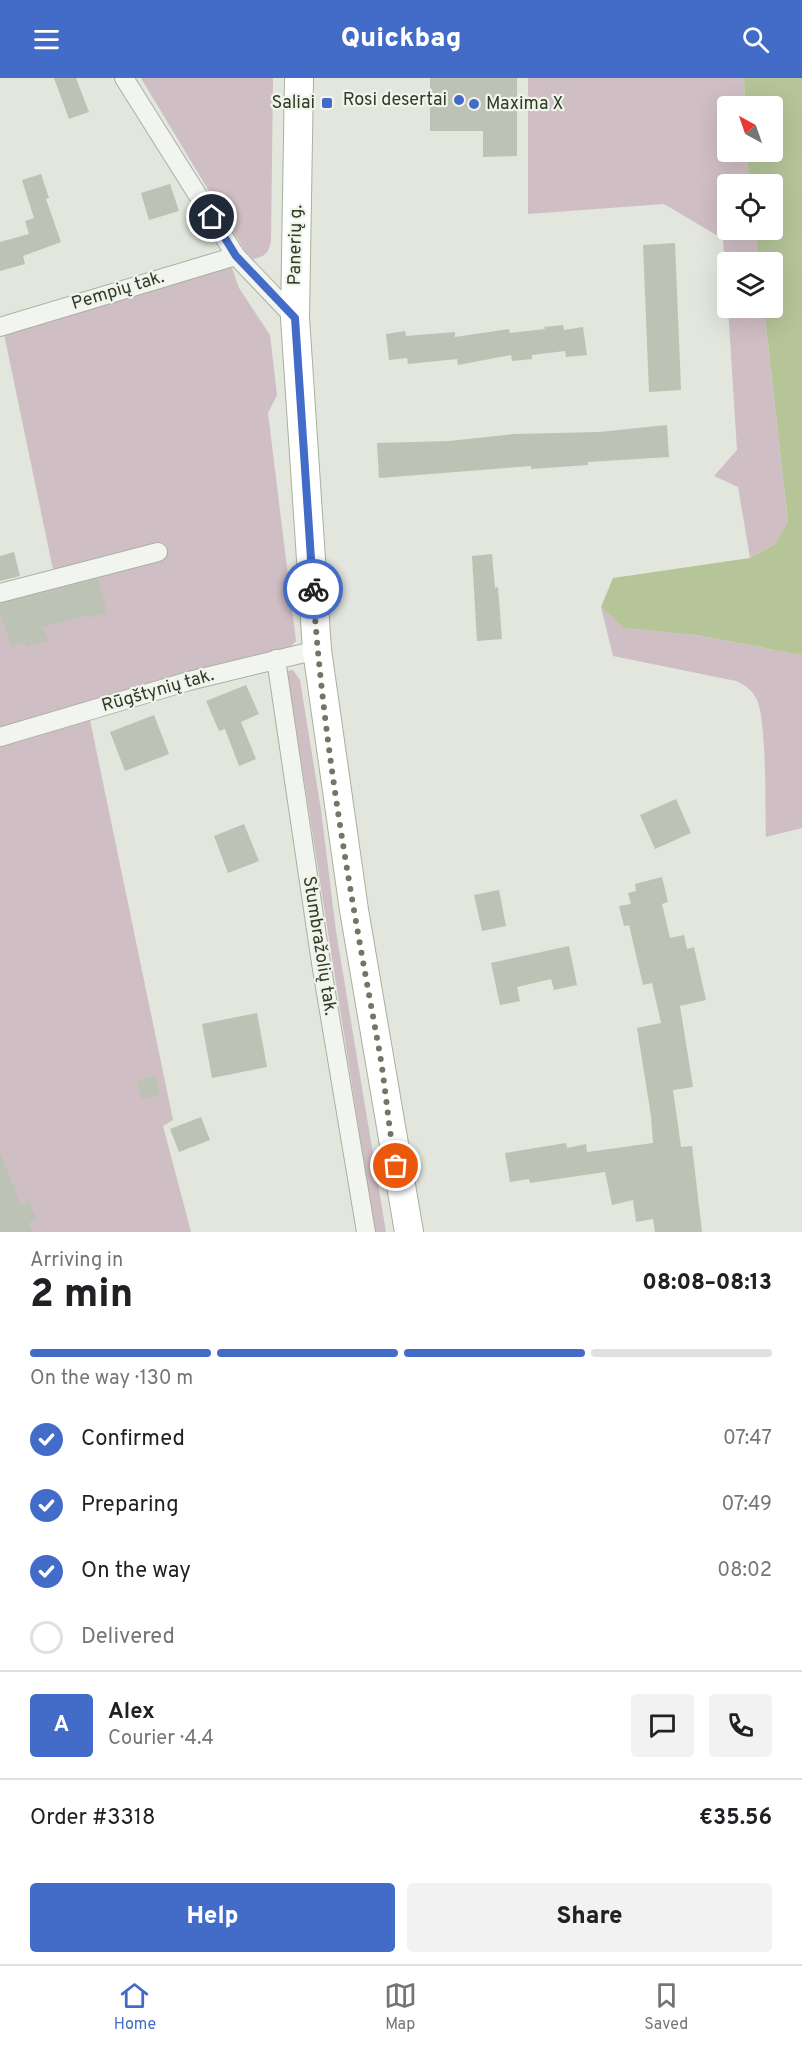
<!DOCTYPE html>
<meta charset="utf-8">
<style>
:root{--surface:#fff;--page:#f2f2f2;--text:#202124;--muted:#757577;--line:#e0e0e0;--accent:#436cc9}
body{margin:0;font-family:Overpass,sans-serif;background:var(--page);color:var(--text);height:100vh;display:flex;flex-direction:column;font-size:22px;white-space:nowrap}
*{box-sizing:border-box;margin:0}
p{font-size:20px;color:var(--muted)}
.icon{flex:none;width:33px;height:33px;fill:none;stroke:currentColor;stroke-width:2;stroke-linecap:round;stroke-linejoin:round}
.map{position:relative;height:1154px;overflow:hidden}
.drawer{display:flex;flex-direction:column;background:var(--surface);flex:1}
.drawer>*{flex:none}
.needle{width:39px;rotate:320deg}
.fabs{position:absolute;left:717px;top:18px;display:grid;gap:12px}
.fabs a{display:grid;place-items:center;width:66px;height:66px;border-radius:6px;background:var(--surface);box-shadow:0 6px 24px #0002;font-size:30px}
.pin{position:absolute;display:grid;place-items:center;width:51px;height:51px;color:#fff;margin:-26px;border:3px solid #fff;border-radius:50%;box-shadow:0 2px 6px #0007}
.courier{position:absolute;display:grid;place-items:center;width:60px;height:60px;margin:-30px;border:4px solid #436cc9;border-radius:50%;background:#fff;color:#222;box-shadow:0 2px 8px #0007}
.headline em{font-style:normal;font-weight:800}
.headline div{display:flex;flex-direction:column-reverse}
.headline{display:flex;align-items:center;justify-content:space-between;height:102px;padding:0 30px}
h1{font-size:39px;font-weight:800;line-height:45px}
.bar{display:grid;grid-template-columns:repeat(4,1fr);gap:9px 6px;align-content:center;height:72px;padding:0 30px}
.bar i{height:8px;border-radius:4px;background:var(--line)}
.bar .selected{background:var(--accent)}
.bar p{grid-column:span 4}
.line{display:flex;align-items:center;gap:15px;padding:0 30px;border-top:2px solid var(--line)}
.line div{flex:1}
.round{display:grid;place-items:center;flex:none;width:63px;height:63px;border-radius:6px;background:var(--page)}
ol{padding:0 30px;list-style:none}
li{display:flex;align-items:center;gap:18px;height:66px}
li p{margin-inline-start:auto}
li .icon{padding:6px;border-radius:50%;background:var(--accent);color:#fff;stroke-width:4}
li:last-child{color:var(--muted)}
li i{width:33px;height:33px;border:3px solid var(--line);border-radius:50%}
.cta{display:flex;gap:12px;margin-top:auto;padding:12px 30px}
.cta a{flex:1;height:69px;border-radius:6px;background:var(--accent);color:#fff;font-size:24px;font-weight:800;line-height:69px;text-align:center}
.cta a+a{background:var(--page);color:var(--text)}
header{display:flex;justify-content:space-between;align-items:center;height:78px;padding:0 30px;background:var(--accent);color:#fff;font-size:27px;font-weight:800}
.menu{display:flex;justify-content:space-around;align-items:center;height:84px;border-top:2px solid var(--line);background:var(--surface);font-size:16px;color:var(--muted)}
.menu a{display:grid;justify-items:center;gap:3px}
.menu .selected{color:var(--accent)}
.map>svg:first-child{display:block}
.green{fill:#d0bec5}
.water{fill:#b5c598}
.building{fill:#bcc2b4}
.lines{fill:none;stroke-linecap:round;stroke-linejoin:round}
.minor-casing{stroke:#a9b0a2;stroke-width:20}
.primary-casing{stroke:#a8b19c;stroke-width:30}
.minor{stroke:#f2f5ef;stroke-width:18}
.primary{stroke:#fff;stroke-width:28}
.done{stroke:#6f7866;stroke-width:6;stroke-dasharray:0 10.8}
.route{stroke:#436cc9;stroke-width:8}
.poi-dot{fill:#436cc9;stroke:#f0f4eb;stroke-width:2}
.labels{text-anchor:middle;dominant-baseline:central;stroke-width:4.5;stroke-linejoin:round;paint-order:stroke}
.poi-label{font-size:18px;fill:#313c27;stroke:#f0f4eb;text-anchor:end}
.street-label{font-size:18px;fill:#313c27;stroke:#f0f4eb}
</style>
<header><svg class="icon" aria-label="menu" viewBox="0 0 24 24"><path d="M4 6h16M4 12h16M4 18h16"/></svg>Quickbag<svg class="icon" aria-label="search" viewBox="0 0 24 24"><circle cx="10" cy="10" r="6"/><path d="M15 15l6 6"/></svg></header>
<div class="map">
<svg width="802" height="1154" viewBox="0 0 802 1154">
<rect width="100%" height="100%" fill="#e2e6dc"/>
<!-- green -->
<path class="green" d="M 141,0 L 273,0 L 271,162 C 269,175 266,178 253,181 L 245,173 Z
M 528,0 L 744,0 L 745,28 L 728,28 L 728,74 L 746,74 L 750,106 L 728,106 L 728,152 L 755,152 L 759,184 L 728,184 L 727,225 L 723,161 L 664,126 L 528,136 Z
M 231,187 L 239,210 L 270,257 L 277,317 L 268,335 L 296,563 L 290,569 L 0,651 L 0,522 L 56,506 L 4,256 Z
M 728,230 L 764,230 L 788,443 L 775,466 L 750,480 L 738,409 L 714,398 L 737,372 Z
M 601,529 L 625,550 L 696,557 L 802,577 L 802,750 L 766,759 C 765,732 767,638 756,620 C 751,611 745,607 736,603 L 613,578 Z
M 293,592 L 300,602 L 321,732 L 336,853 L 386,1154 L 375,1154 L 287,593 Z
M 90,642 L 173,1042 L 163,1048 L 191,1154 L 0,1154 L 0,668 Z"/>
<!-- water -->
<path class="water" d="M 744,0 L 802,0 L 802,577 L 696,557 L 624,550 L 601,529 L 613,500 L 750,480 L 775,466 L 788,443 L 764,230 L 772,230 L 772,184 L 759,184 L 755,152 L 772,152 L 772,106 L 750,106 L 746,74 L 772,74 L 772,28 L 745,28 Z"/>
<!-- building -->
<path class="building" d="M 54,0 L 76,0 L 89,34 L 69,41 Z
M 430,0 L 517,0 L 517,78 L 483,79 L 483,53 L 430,53 Z
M 41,96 L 49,120 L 46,121 L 61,164 L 23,178 L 25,186 L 0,193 L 0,164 L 29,156 L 25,143 L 34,140 L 22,102 Z
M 170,106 L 179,133 L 149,142 L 141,115 Z
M 675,165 L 681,312 L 649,314 L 643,167 Z
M 563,247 L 564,252 L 583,249 L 587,277 L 566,279 L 565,273 L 532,277 L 532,281 L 512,283 L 511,277 L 458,287 L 457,281 L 408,286 L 407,280 L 389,282 L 386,256 L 405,253 L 406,258 L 455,254 L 455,259 L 509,251 L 510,255 L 545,251 L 544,249 Z
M 667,347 L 669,379 L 588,384 L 588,387 L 531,391 L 531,388 L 379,400 L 377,365 L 449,363 L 515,356 L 599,354 Z
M 14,474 L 20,498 L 0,503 L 0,478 Z
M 492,476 L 495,510 L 498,509 L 502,561 L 477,563 L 472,478 Z
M 98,501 L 107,535 L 87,540 L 86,537 L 43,549 L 48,562 L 26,569 L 24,564 L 11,568 L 0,535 L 0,526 Z
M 246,607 L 259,636 L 241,644 L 256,681 L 239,688 L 225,651 L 219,653 L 206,623 Z
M 154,637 L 169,676 L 125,693 L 110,654 Z
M 676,721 L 691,755 L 655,771 L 640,737 Z
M 244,746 L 259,783 L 228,795 L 214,758 Z
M 662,799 L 668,824 L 662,826 L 670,860 L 684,857 L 687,871 L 694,869 L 706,922 L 680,928 L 693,1009 L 673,1012 L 681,1069 L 692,1068 L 702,1154 L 655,1154 L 653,1141 L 636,1144 L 633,1122 L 612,1127 L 605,1094 L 530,1105 L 529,1101 L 510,1104 L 505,1075 L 566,1065 L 567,1070 L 586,1066 L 587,1074 L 653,1065 L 651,1038 L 637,950 L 661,945 L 652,905 L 643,907 L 629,847 L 624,848 L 619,828 L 631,826 L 628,815 L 636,813 L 635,806 Z
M 499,812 L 506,848 L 482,853 L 474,817 Z
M 569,868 L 577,907 L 554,912 L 551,901 L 517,909 L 520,923 L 500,927 L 491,885 Z
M 257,935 L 267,989 L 212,1000 L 202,946 Z
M 156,998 L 160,1017 L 142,1021 L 137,1002 Z
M 201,1039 L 210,1062 L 179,1074 L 170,1051 Z
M 0,1075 L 21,1127 L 29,1123 L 37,1142 L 28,1145 L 32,1154 L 0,1154 Z"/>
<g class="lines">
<!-- minor casing -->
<g class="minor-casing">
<path id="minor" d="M 124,0 L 236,178 L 295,240
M 0,249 L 236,178
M 0,515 L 158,474
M 276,581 L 321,885 L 366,1154
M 0,659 L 189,603 L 317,572"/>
</g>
<!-- primary casing -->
<g class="primary-casing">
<path id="primary" d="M 299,0 L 295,240 L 317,572 L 354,832 L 409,1154"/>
</g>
<!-- minor -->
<use href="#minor" class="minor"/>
<!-- primary -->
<use href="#primary" class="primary"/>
</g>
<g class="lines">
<!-- done -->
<path class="done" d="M 313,511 C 323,666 351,819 379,971 C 386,1010 388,1049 396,1088"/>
<!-- route -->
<path class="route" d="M 212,139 L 236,178 L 295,240 L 313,511"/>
</g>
<!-- markers -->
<g class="poi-dot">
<circle cx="459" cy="22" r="6"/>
<rect x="321" y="19" width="12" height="12" rx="3"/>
<circle cx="474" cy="26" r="6"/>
</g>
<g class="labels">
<!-- poi labels -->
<g class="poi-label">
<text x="447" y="22">Rosi desertai</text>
<text x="315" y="25">Saliai</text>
<text x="486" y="26" text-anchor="start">Maxima X</text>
</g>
<!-- street labels -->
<g class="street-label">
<text transform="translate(296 167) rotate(-89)">Panerių g.</text>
<text transform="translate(118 213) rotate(-17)">Pempių tak.</text>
<text transform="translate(158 613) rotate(-16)">Rūgštynių tak.</text>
<text transform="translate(319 868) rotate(81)">Stumbražolių tak.</text>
</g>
</g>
</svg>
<div class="fabs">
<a><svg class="needle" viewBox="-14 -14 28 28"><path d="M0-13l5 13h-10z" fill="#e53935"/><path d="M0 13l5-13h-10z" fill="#757577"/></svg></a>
<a><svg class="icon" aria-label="locate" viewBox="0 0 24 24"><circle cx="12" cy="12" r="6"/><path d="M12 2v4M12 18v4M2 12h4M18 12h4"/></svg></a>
<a><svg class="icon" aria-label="layers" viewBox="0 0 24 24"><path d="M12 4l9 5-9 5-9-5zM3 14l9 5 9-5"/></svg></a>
</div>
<div class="pin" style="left:396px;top:1088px;background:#ea580c"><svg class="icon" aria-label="bag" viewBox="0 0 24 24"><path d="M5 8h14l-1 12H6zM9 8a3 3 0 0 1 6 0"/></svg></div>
<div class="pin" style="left:212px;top:139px;background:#1f2937"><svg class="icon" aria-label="home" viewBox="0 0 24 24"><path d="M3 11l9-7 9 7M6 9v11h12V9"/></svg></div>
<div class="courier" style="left:313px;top:511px"><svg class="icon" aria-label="bike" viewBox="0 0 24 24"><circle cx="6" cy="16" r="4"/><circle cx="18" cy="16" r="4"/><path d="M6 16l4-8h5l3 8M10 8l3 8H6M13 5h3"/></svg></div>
</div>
<section class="drawer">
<div class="headline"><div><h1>2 min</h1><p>Arriving in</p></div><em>08:08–08:13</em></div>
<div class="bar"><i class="selected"></i><i class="selected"></i><i class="selected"></i><i></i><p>On the way · 130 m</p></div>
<ol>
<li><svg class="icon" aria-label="check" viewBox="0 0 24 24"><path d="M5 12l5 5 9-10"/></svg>Confirmed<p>07:47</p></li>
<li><svg class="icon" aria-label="check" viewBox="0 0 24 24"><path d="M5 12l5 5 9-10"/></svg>Preparing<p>07:49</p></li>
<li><svg class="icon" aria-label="check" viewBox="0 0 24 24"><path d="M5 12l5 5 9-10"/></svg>On the way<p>08:02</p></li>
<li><i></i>Delivered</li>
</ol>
<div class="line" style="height:108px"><b class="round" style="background:var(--accent);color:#fff">A</b><div><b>Alex</b><p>Courier · 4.4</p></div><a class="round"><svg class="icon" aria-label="chat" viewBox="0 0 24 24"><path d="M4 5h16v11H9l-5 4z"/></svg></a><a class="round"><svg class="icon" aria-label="phone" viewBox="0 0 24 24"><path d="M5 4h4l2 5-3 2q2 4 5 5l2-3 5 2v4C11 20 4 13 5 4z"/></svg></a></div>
<div class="line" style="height:78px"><div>Order #3318</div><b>€35.56</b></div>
<div class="cta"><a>Help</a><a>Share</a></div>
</section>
<nav class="menu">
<a class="selected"><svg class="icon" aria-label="home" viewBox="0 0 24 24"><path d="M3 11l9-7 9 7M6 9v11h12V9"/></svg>Home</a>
<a><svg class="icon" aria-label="map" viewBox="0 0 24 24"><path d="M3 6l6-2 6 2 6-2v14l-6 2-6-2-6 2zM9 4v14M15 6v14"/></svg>Map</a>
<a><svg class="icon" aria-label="saved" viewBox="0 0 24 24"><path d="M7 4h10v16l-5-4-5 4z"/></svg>Saved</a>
</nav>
